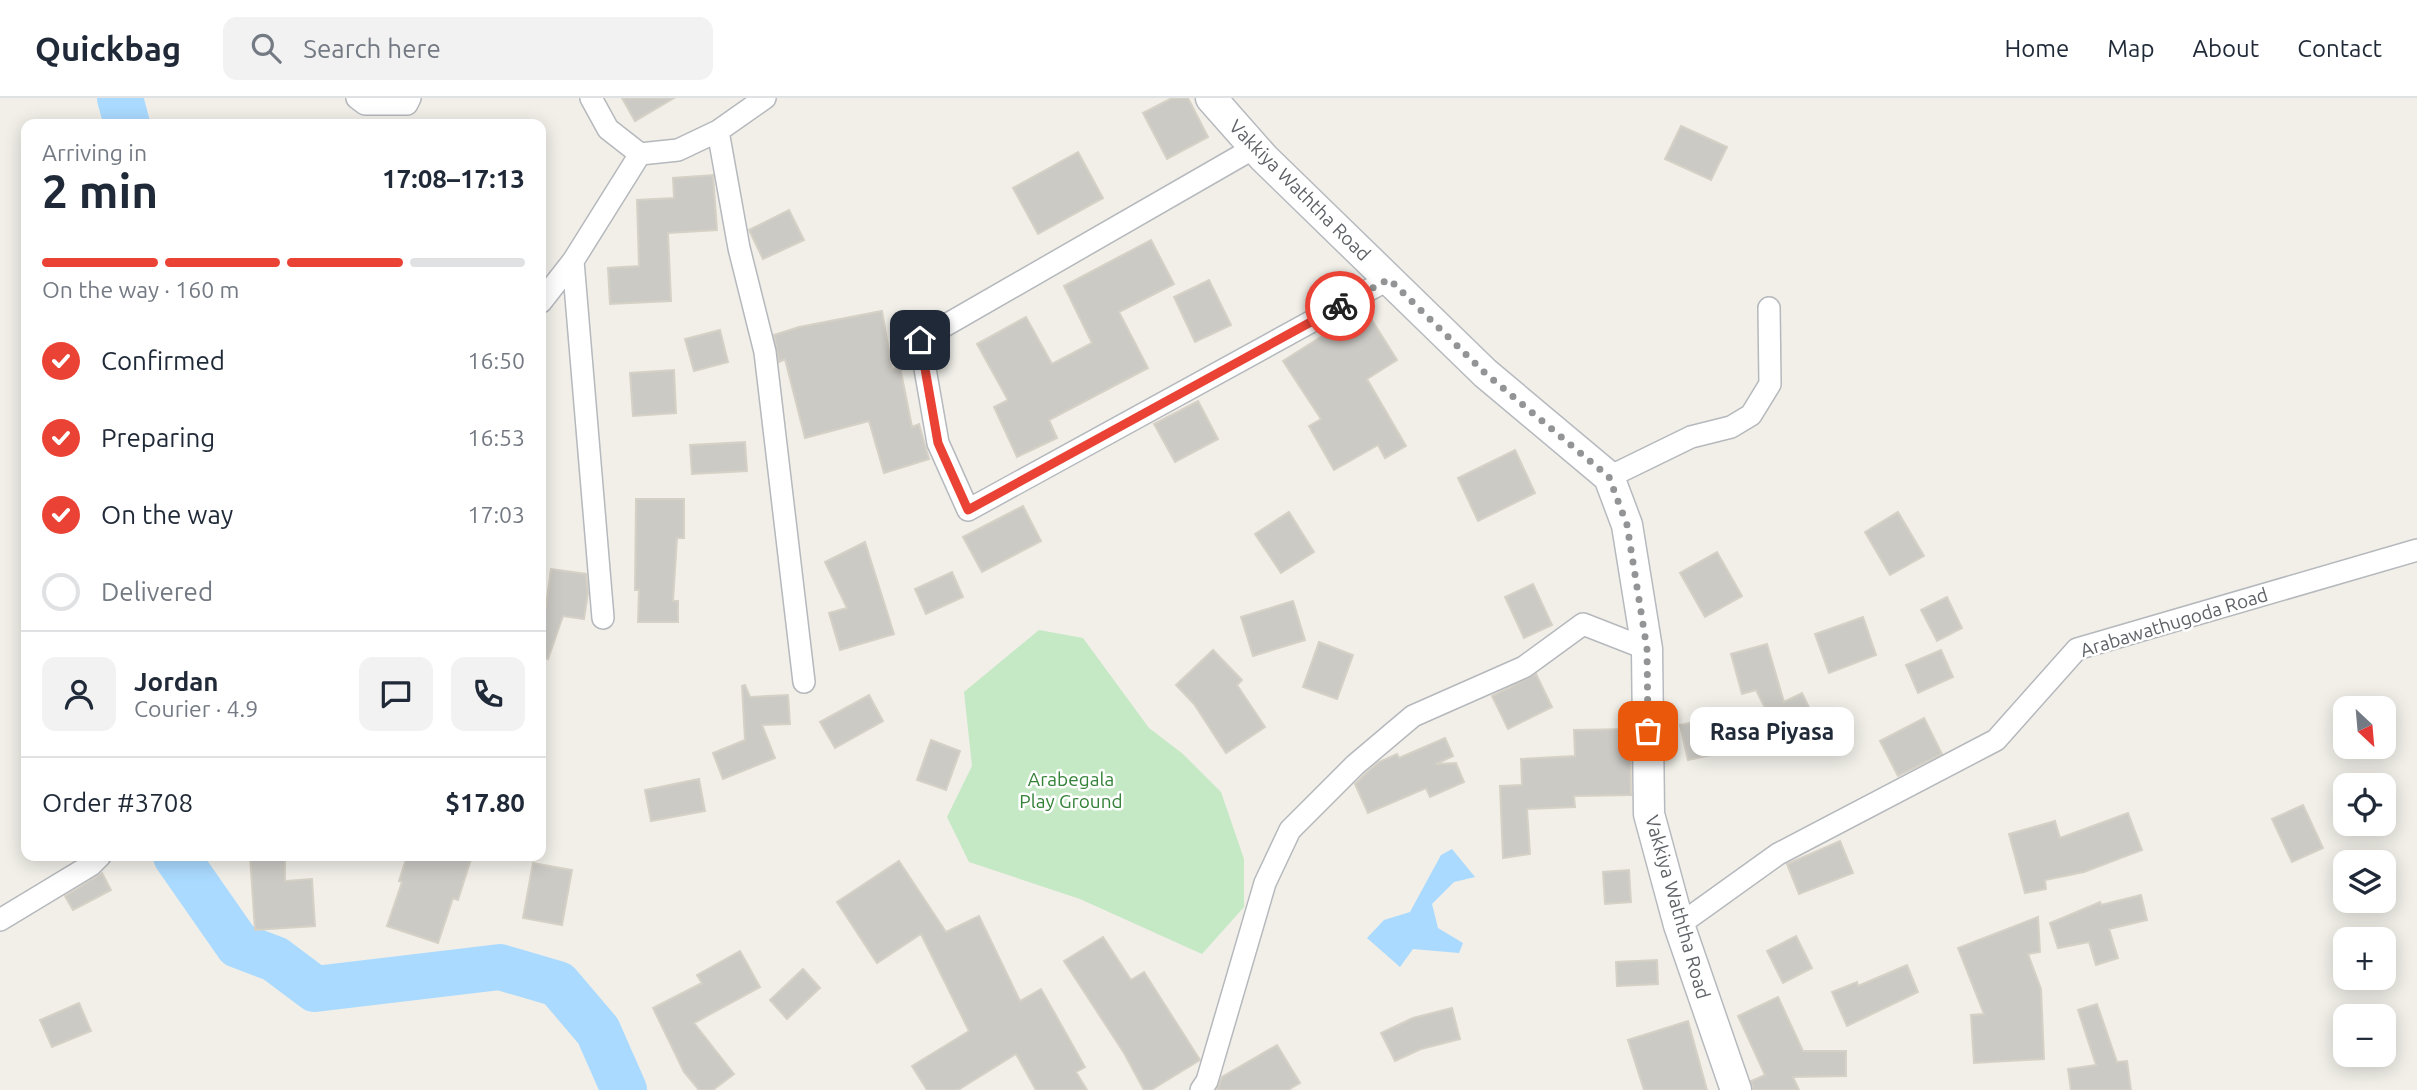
<!DOCTYPE html>
<meta charset="utf-8">
<style>
:root{--surface:#fff;--page:#f2f2f3;--text:#1f2937;--muted:#747a83;--line:#e0e1e3;--accent:#ea4335}
body{margin:0;font-family:Ubuntu,sans-serif;background:var(--page);color:var(--text);height:100vh;display:flex;flex-direction:column;font-size:26px;white-space:nowrap}
*{box-sizing:border-box;margin:0}
p{font-size:23px;color:var(--muted)}
.icon{flex:none;width:38px;height:38px;fill:none;stroke:currentColor;stroke-width:2;stroke-linecap:round;stroke-linejoin:round}
.map{position:relative;flex:1;overflow:hidden}
.panel{position:absolute;left:21px;top:21px;width:525px;height:742px;display:flex;flex-direction:column;background:var(--surface);border-radius:14px;box-shadow:0 4px 18px #0003}
.panel>*{flex:none}
.needle{width:46px;rotate:154deg}
.buttons{position:absolute;left:2333px;top:598px;display:grid;gap:14px}
.buttons a{display:grid;place-items:center;width:63px;height:63px;border-radius:14px;background:var(--surface);box-shadow:0 4px 18px #0003;font-size:35px}
.pin{position:absolute;display:grid;place-items:center;width:60px;height:60px;color:#fff;margin:-30px;border-radius:14px;box-shadow:0 4px 10px #0006}
.courier{position:absolute;display:grid;place-items:center;width:70px;height:70px;margin:-35px;border:5px solid #ea4335;border-radius:50%;background:#fff;color:#222;box-shadow:0 2px 9px #0007}
.bubble{position:absolute;height:49px;border-radius:14px;background:var(--surface);box-shadow:0 4px 18px #0003;font-size:23px;font-weight:700;line-height:49px;text-align:center}
.summary em{font-style:normal;font-weight:700}
.summary div{display:flex;flex-direction:column-reverse}
.summary{display:flex;align-items:center;justify-content:space-between;height:119px;padding:0 21px}
h1{font-size:46px;font-weight:700;line-height:52px}
.bar{display:grid;grid-template-columns:repeat(4,1fr);gap:10px 7px;align-content:center;height:84px;padding:0 21px}
.bar i{height:9px;border-radius:5px;background:var(--line)}
.bar .current{background:var(--accent)}
.bar p{grid-column:span 4}
.line{display:flex;align-items:center;gap:18px;padding:0 21px;border-top:2px solid var(--line)}
.line div{flex:1}
.round{display:grid;place-items:center;flex:none;width:74px;height:74px;border-radius:14px;background:var(--page)}
ol{padding:0 21px;list-style:none}
li{display:flex;align-items:center;gap:21px;height:77px}
li p{margin-inline-start:auto}
li .icon{padding:7px;border-radius:50%;background:var(--accent);color:#fff;stroke-width:4}
li:last-child{color:var(--muted)}
li i{width:38px;height:38px;border:4px solid var(--line);border-radius:50%}
header{display:flex;align-items:center;gap:42px;box-sizing:border-box;height:98px;padding:0 35px;background:var(--surface);border-bottom:2px solid var(--line)}
header strong{font-size:33px}
nav{display:flex;gap:38px;margin-inline-start:auto;font-size:24px}
.search{width:490px;height:63px;background:var(--page);display:flex;align-items:center;gap:18px;box-sizing:border-box;padding:0 24px;border-radius:14px;color:var(--muted);font-size:26px}
.map>svg:first-child{display:block}
.green{fill:#c5e8c5}
.water{fill:#aadaff}
.lines{fill:none;stroke-linecap:round;stroke-linejoin:round}
.river{stroke:#aadaff;stroke-width:46}
.building{fill:#cccac5;stroke:#d6d1c6;stroke-width:2}
.street-casing{stroke:#b5b8bc;stroke-width:24}
.secondary-casing{stroke:#b6babf;stroke-width:33}
.street{stroke:#fff;stroke-width:21}
.secondary{stroke:#fff;stroke-width:30}
.done{stroke:#929495;stroke-width:7;stroke-dasharray:0 12.6}
.route{stroke:#ea4335;stroke-width:9}
.labels{text-anchor:middle;dominant-baseline:central;stroke-width:5;stroke-linejoin:round;paint-order:stroke}
.street-label{font-size:19px;fill:#5f6368;stroke:#fff}
.park-label{font-size:19px;fill:#348238;stroke:#fff}
</style>
<header>
<strong>Quickbag</strong>
<div class="search"><svg class="icon" aria-label="search" viewBox="0 0 24 24"><circle cx="10" cy="10" r="6"/><path d="M15 15l6 6"/></svg>Search here</div>
<nav><a>Home</a><a>Map</a><a>About</a><a>Contact</a></nav>
</header>
<div class="map">
<svg width="2417" height="992" viewBox="0 0 2417 992">
<rect width="100%" height="100%" fill="#f1efe8"/>
<!-- green -->
<path class="green" d="M 1039,532 L 1083,540 L 1149,630 L 1183,656 L 1221,694 L 1244,761 L 1244,809 L 1202,856 L 1080,801 L 969,764 L 947,719 L 972,668 L 964,594 Z"/>
<!-- water -->
<path class="water" d="M 1452,751 L 1475,779 L 1454,784 L 1432,806 L 1438,830 L 1463,845 L 1459,855 L 1413,851 L 1400,869 L 1367,840 L 1384,822 L 1410,814 L 1441,757 Z"/>
<g class="lines">
<!-- river -->
<path class="river" d="M 120,0 L 127,26
M 176,758 L 238,847 L 275,861 L 315,891 L 500,869 L 558,886 L 598,933 L 624,992"/>
</g>
<!-- building -->
<path class="building" d="M 622,0 L 674,0 L 635,23 Z
M 1172,0 L 1188,0 L 1208,39 L 1167,61 L 1143,15 Z
M 1681,28 L 1727,49 L 1711,82 L 1665,61 Z
M 1078,54 L 1103,100 L 1038,136 L 1013,90 Z
M 713,77 L 717,132 L 668,135 L 671,203 L 610,206 L 608,170 L 639,168 L 637,102 L 674,100 L 673,80 Z
M 789,112 L 804,142 L 763,161 L 749,132 Z
M 1151,142 L 1174,186 L 1119,214 L 1148,270 L 1049,322 L 1057,340 L 1017,359 L 994,309 L 1008,302 L 977,246 L 1026,219 L 1052,266 L 1092,245 L 1064,188 Z
M 1209,182 L 1231,227 L 1195,244 L 1174,199 Z
M 1365,211 L 1397,262 L 1367,281 L 1406,348 L 1385,360 L 1378,347 L 1334,372 L 1309,328 L 1321,321 L 1283,263 Z
M 882,213 L 892,271 L 900,269 L 912,329 L 919,326 L 929,361 L 884,375 L 869,323 L 805,340 L 785,261 L 779,264 L 774,237 L 799,229 Z
M 720,232 L 728,264 L 694,273 L 685,241 Z
M 674,272 L 676,315 L 633,318 L 630,275 Z
M 1198,303 L 1218,341 L 1175,364 L 1154,326 Z
M 745,344 L 747,373 L 692,376 L 690,347 Z
M 1515,352 L 1535,395 L 1478,423 L 1458,380 Z
M 636,401 L 684,401 L 684,440 L 677,440 L 673,503 L 678,503 L 678,524 L 638,524 L 639,492 L 635,492 Z
M 1023,408 L 1041,443 L 982,474 L 963,439 Z
M 1289,414 L 1314,454 L 1281,475 L 1255,436 Z
M 1898,414 L 1924,458 L 1890,477 L 1865,434 Z
M 865,444 L 894,536 L 840,552 L 829,515 L 847,510 L 825,464 Z
M 1717,454 L 1742,498 L 1705,519 L 1680,475 Z
M 551,471 L 586,476 L 588,495 L 584,521 L 563,518 L 548,561 L 541,559 L 541,545 Z
M 952,474 L 963,499 L 926,516 L 915,491 Z
M 1533,486 L 1552,527 L 1524,540 L 1505,499 Z
M 1947,499 L 1962,530 L 1937,543 L 1921,512 Z
M 1293,503 L 1305,542 L 1253,558 L 1241,519 Z
M 1863,519 L 1876,557 L 1829,575 L 1815,536 Z
M 1319,544 L 1353,557 L 1337,601 L 1303,589 Z
M 1767,546 L 1784,604 L 1802,595 L 1823,638 L 1788,656 L 1756,592 L 1742,596 L 1731,556 Z
M 1213,552 L 1242,582 L 1237,587 L 1265,629 L 1226,655 L 1194,606 L 1176,587 Z
M 1941,552 L 1953,579 L 1918,595 L 1906,567 Z
M 1536,576 L 1552,609 L 1508,631 L 1492,598 Z
M 745,587 L 750,599 L 788,597 L 790,626 L 762,627 L 775,660 L 723,681 L 713,655 L 745,642 L 742,588 Z
M 869,597 L 883,623 L 835,650 L 820,624 Z
M 1722,618 L 1730,653 L 1688,662 L 1680,627 Z
M 1924,620 L 1942,656 L 1898,678 L 1880,643 Z
M 1630,631 L 1631,697 L 1574,698 L 1575,709 L 1527,711 L 1530,756 L 1503,760 L 1500,688 L 1522,687 L 1521,661 L 1575,658 L 1574,632 Z
M 1445,640 L 1453,658 L 1436,666 L 1456,665 L 1464,684 L 1430,699 L 1426,690 L 1368,715 L 1355,686 L 1364,677 L 1379,664 L 1397,656 L 1399,660 Z
M 931,642 L 960,653 L 946,692 L 917,682 Z
M 699,681 L 705,713 L 651,723 L 645,692 Z
M 2303,707 L 2323,750 L 2292,764 L 2272,721 Z
M 2128,715 L 2142,752 L 2084,774 L 2045,782 L 2046,791 L 2025,795 L 2009,736 L 2055,723 L 2060,740 Z
M 1840,743 L 1853,775 L 1799,796 L 1787,766 Z
M 250,758 L 285,758 L 285,783 L 312,781 L 315,828 L 255,832 Z
M 407,758 L 472,758 L 458,802 L 453,800 L 438,845 L 387,828 L 402,784 L 399,783 Z
M 899,763 L 946,834 L 979,818 L 1020,903 L 1041,891 L 1085,969 L 1076,974 L 1087,992 L 1036,992 L 1016,956 L 958,992 L 927,992 L 912,968 L 969,933 L 921,836 L 877,865 L 837,804 Z
M 533,765 L 572,772 L 562,827 L 523,820 Z
M 1629,772 L 1631,804 L 1605,806 L 1603,774 Z
M 102,775 L 111,792 L 73,812 L 65,798 Z
M 2141,797 L 2147,822 L 2109,831 L 2118,860 L 2096,867 L 2089,844 L 2058,850 L 2050,825 L 2100,804 L 2101,807 Z
M 2038,819 L 2040,854 L 2028,856 L 2041,891 L 2044,961 L 1974,965 L 1971,917 L 1984,916 L 1958,850 Z
M 1796,838 L 1812,870 L 1783,885 L 1767,853 Z
M 1103,839 L 1131,882 L 1144,874 L 1200,962 L 1151,992 L 1144,992 L 1124,955 L 1064,863 Z
M 740,853 L 760,889 L 694,925 L 734,976 L 713,992 L 699,992 L 684,974 L 653,910 L 702,885 L 697,877 Z
M 1657,862 L 1658,886 L 1617,888 L 1616,864 Z
M 1907,867 L 1918,894 L 1847,928 L 1832,894 L 1857,884 L 1858,888 Z
M 803,871 L 820,890 L 787,921 L 770,902 Z
M 1778,899 L 1803,953 L 1846,953 L 1846,978 L 1793,979 L 1799,992 L 1753,992 L 1751,983 L 1765,977 L 1738,918 Z
M 79,905 L 91,933 L 52,949 L 40,922 Z
M 2097,906 L 2117,964 L 2127,963 L 2131,992 L 2071,992 L 2068,971 L 2096,967 L 2078,912 Z
M 1452,910 L 1460,941 L 1421,951 L 1395,963 L 1381,935 L 1413,920 Z
M 1688,923 L 1707,992 L 1644,992 L 1628,942 Z
M 1277,947 L 1300,985 L 1288,992 L 1217,992 L 1222,979 Z"/>
<g class="lines">
<!-- street casing -->
<g class="street-casing">
<path id="street" d="M 357,0 L 365,6 L 407,6 L 410,0
M 591,0 L 608,31 L 640,56
M 718,33 L 739,150 L 765,254 L 804,584
M 1254,50 L 920,242 L 938,345 L 968,412 L 1389,181
M 573,163 L 603,520
M 541,204 L 573,163 L 640,56 L 678,52 L 718,33 L 765,0
M 1609,379 L 1691,339 L 1731,329 L 1751,317 L 1770,286 L 1769,210
M 0,822 L 91,767 L 100,758
M 1679,827 L 1778,756 L 1996,642 L 2077,551 L 2417,452
M 1201,992 L 1207,983 L 1265,785 L 1290,732 L 1355,667 L 1413,618 L 1524,569 L 1583,526 L 1647,551"/>
</g>
<!-- secondary casing -->
<g class="secondary-casing">
<path id="secondary" d="M 1211,0 L 1264,60 L 1485,275 L 1609,379 L 1627,427 L 1647,551 L 1649,716 L 1679,827 L 1736,992"/>
</g>
<!-- street -->
<use href="#street" class="street"/>
<!-- secondary -->
<use href="#secondary" class="secondary"/>
</g>
<g class="lines">
<!-- done -->
<path class="done" d="M 1340,208 L 1389,181 L 1485,275 L 1609,379 L 1627,427 L 1647,551 L 1648,633"/>
<!-- route -->
<path class="route" d="M 920,242 L 938,345 L 968,412 L 1340,208"/>
</g>
<g class="labels">
<!-- street labels -->
<g class="street-label">
<text transform="translate(1300 92) rotate(45)">Vakkiya Waththa Road</text>
<text transform="translate(2174 524) rotate(-17)">Arabawathugoda Road</text>
<text transform="translate(1678 809) rotate(74)">Vakkiya Waththa Road</text>
</g>
<!-- park labels -->
<g class="park-label">
<text x="1071" y="681">Arabegala<tspan x="1071" dy="22">Play Ground</tspan></text>
</g>
</g>
</svg>
<div class="buttons">
<a><svg class="needle" viewBox="-14 -14 28 28"><path d="M0-13l5 13h-10z" fill="#e53935"/><path d="M0 13l5-13h-10z" fill="#747a83"/></svg></a>
<a><svg class="icon" aria-label="locate" viewBox="0 0 24 24"><circle cx="12" cy="12" r="6"/><path d="M12 2v4M12 18v4M2 12h4M18 12h4"/></svg></a>
<a><svg class="icon" aria-label="layers" viewBox="0 0 24 24"><path d="M12 4l9 5-9 5-9-5zM3 14l9 5 9-5"/></svg></a>
<a>+</a>
<a>−</a>
</div>
<div class="pin" style="left:1648px;top:633px;background:#ea580c"><svg class="icon" aria-label="bag" viewBox="0 0 24 24"><path d="M5 8h14l-1 12H6zM9 8a3 3 0 0 1 6 0"/></svg></div>
<div class="pin" style="left:920px;top:242px;background:#1f2937"><svg class="icon" aria-label="home" viewBox="0 0 24 24"><path d="M3 11l9-7 9 7M6 9v11h12V9"/></svg></div>
<div class="courier" style="left:1340px;top:208px"><svg class="icon" aria-label="bike" viewBox="0 0 24 24"><circle cx="6" cy="16" r="4"/><circle cx="18" cy="16" r="4"/><path d="M6 16l4-8h5l3 8M10 8l3 8H6M13 5h3"/></svg></div>
<div class="bubble" style="left:1690px;top:609px;width:164px">Rasa Piyasa</div>
<section class="panel">
<div class="summary"><div><h1>2 min</h1><p>Arriving in</p></div><em>17:08–17:13</em></div>
<div class="bar"><i class="current"></i><i class="current"></i><i class="current"></i><i></i><p>On the way · 160 m</p></div>
<ol>
<li><svg class="icon" aria-label="check" viewBox="0 0 24 24"><path d="M5 12l5 5 9-10"/></svg>Confirmed<p>16:50</p></li>
<li><svg class="icon" aria-label="check" viewBox="0 0 24 24"><path d="M5 12l5 5 9-10"/></svg>Preparing<p>16:53</p></li>
<li><svg class="icon" aria-label="check" viewBox="0 0 24 24"><path d="M5 12l5 5 9-10"/></svg>On the way<p>17:03</p></li>
<li><i></i>Delivered</li>
</ol>
<div class="line" style="height:126px"><a class="round"><svg class="icon" aria-label="person" viewBox="0 0 24 24"><circle cx="12" cy="8" r="4"/><path d="M4 21q1-7 8-7t8 7"/></svg></a><div><b>Jordan</b><p>Courier · 4.9</p></div><a class="round"><svg class="icon" aria-label="chat" viewBox="0 0 24 24"><path d="M4 5h16v11H9l-5 4z"/></svg></a><a class="round"><svg class="icon" aria-label="phone" viewBox="0 0 24 24"><path d="M5 4h4l2 5-3 2q2 4 5 5l2-3 5 2v4C11 20 4 13 5 4z"/></svg></a></div>
<div class="line" style="height:91px"><div>Order #3708</div><b>$17.80</b></div>
</section>
</div>
